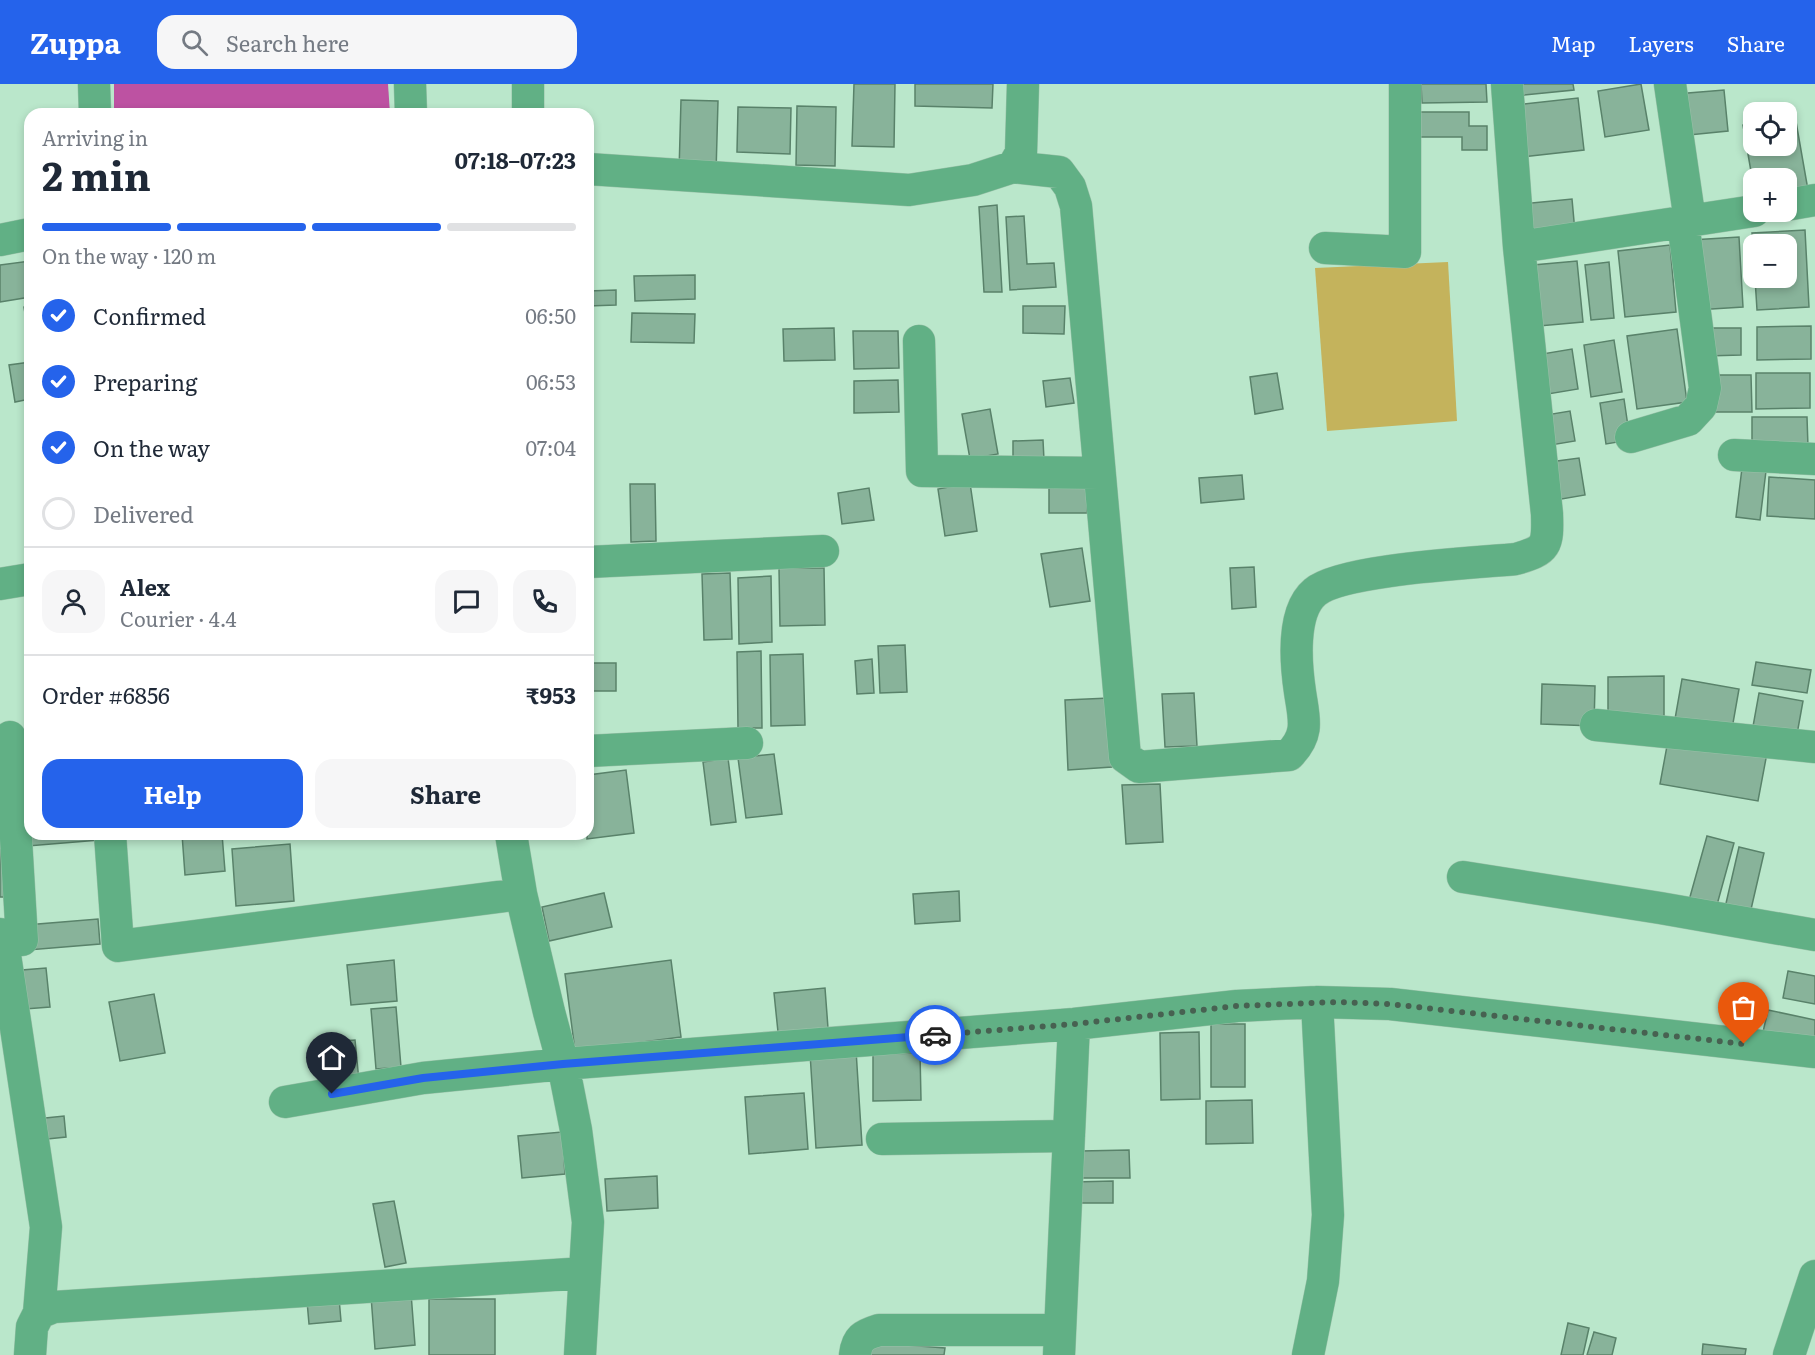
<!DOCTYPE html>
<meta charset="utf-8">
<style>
:root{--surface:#fff;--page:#f6f6f7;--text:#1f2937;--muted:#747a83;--line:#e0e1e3;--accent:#2563eb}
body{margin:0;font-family:Literata,serif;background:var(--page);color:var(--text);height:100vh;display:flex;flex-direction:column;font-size:22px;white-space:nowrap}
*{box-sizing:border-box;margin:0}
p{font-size:20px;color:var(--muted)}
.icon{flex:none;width:33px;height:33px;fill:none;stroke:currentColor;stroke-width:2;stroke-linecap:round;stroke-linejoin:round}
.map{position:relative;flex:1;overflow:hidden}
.panel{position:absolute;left:24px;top:24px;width:570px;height:732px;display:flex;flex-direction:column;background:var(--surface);border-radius:18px;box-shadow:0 3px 9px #0003}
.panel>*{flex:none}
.tools{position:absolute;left:1743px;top:18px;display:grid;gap:12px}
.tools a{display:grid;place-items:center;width:54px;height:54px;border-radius:12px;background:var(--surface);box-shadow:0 3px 9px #0003;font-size:30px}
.pin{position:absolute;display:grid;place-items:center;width:51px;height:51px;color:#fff;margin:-62px -26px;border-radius:50% 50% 50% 0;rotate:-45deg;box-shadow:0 0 6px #0007}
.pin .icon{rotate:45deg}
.courier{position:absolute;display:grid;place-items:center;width:60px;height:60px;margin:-30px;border:4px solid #2563eb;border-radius:50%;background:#fff;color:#222;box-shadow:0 2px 8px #0007}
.summary em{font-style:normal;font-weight:700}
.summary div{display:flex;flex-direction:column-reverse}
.summary{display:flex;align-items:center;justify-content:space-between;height:102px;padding:0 18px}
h1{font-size:39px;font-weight:700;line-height:45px}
.bar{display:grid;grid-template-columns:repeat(4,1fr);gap:9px 6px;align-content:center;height:72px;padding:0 18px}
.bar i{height:8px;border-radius:4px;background:var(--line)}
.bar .selected{background:var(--accent)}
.bar p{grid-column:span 4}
.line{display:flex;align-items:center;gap:15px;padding:0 18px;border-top:2px solid var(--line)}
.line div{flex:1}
.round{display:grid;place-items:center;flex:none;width:63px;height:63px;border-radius:18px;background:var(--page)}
ol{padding:0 18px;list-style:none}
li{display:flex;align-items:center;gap:18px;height:66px}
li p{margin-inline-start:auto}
li .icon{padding:6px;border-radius:50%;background:var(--accent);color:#fff;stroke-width:4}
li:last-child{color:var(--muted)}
li i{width:33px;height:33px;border:3px solid var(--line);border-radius:50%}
.action{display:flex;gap:12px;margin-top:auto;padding:12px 18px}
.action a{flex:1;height:69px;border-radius:18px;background:var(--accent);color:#fff;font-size:24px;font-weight:700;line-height:69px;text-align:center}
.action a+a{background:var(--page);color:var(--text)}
header{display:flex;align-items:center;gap:36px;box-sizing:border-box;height:84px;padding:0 30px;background:var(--accent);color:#fff}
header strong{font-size:28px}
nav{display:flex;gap:33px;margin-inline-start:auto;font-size:21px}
.search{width:420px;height:54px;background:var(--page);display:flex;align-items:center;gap:15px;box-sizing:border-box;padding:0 21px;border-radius:18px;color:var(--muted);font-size:22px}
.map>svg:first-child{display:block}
.green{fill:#c4b35c}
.water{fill:#bd52a2}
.building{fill:#88b39a;stroke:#59826a;stroke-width:1.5}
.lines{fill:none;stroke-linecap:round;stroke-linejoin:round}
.minor-casing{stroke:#9ac2a9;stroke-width:33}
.minor{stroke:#61b085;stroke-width:32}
.done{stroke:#476151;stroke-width:6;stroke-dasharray:0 10.8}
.route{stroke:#2563eb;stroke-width:8}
</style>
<header>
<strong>Zuppa</strong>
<div class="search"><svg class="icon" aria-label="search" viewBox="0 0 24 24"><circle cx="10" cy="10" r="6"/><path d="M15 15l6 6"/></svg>Search here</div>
<nav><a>Map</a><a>Layers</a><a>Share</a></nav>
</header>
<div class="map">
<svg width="1815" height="1271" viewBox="0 0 1815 1271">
<rect width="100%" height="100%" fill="#bae7cb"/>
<!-- green -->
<path class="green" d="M 1448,178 L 1457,337 L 1327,347 L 1315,184 Z"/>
<!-- water -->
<path class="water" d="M 114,0 L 388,0 L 390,30 L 114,30 Z"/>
<!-- building -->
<path class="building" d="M 854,0 L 895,0 L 894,63 L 852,62 Z
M 915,0 L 993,0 L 992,24 L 915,22 Z
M 1421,0 L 1486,0 L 1487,18 L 1422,19 Z
M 1514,0 L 1573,0 L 1574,6 L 1515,12 Z
M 1641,0 L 1649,46 L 1605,53 L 1598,7 Z
M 1724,6 L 1728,47 L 1679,52 L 1676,10 Z
M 1578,14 L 1584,66 L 1521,73 L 1515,21 Z
M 681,16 L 718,17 L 716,89 L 679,88 Z
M 797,22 L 836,23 L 835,82 L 796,81 Z
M 738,23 L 791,24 L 790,70 L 737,68 Z
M 1414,28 L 1469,28 L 1469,42 L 1487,42 L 1487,66 L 1462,66 L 1462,53 L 1414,53 Z
M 1795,32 L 1808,106 L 1786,110 L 1786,94 L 1754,94 L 1754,105 L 1743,41 L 1754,39 L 1754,62 L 1786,62 L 1786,33 Z
M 1572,115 L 1575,148 L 1524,153 L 1521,120 Z
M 997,121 L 1002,208 L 984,208 L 979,123 Z
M 1024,132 L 1027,180 L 1054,179 L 1056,203 L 1010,206 L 1006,133 Z
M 1805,146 L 1809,223 L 1757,226 L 1755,194 L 1786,194 L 1786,160 L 1754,160 L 1754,169 L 1752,149 Z
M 1739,153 L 1743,223 L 1696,226 L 1691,156 Z
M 1670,161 L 1676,228 L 1625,233 L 1618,167 Z
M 30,177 L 30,213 L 0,218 L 0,181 Z
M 1577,177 L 1583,238 L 1539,242 L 1533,181 Z
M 1609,178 L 1614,234 L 1591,236 L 1585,181 Z
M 695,191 L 695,215 L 635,217 L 634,192 Z
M 616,206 L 616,221 L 588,222 L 588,207 Z
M 30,222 L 30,260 L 24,223 Z
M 1023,222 L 1065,222 L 1064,250 L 1023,249 Z
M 632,229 L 695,230 L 694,259 L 631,258 Z
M 1811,242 L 1811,275 L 1757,276 L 1757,243 Z
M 834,244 L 835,276 L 784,277 L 783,245 Z
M 1705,244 L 1741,244 L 1741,271 L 1706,272 Z
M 1677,245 L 1687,318 L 1637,325 L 1627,252 Z
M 853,247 L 898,247 L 899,284 L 854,285 Z
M 1614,256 L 1622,308 L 1591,313 L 1584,261 Z
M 1572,265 L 1578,305 L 1542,311 L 1536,271 Z
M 30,278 L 30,315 L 15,318 L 9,281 Z
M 1277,289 L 1283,325 L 1255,330 L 1250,293 Z
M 1756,289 L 1810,289 L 1810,324 L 1756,325 Z
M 1708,291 L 1751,291 L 1752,328 L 1708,328 Z
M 1070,294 L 1074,319 L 1046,323 L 1043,297 Z
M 898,296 L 899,328 L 854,329 L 854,297 Z
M 1624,315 L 1630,356 L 1606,360 L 1600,319 Z
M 990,325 L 998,370 L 970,375 L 962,330 Z
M 1570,327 L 1575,357 L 1551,361 L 1546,331 Z
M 1752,333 L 1807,333 L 1808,363 L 1752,363 Z
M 1043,356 L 1044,376 L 1013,378 L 1013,357 Z
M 1579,374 L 1585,411 L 1556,416 L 1550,378 Z
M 1742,384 L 1766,387 L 1760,436 L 1736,433 Z
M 1242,391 L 1244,415 L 1201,419 L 1199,394 Z
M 1769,393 L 1815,396 L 1815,435 L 1767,432 Z
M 588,397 L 590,397 L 592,467 L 588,468 Z
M 970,399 L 977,447 L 945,452 L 938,405 Z
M 630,400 L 655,400 L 656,457 L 631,458 Z
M 1087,403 L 1087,429 L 1049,429 L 1049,404 Z
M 869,404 L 874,436 L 842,440 L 838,409 Z
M 1082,464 L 1090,517 L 1050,523 L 1041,470 Z
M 1254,483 L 1256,523 L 1232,525 L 1230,484 Z
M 779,484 L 824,484 L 825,541 L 780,542 Z
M 730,489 L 732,555 L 704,556 L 702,490 Z
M 771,492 L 772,558 L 739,560 L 738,494 Z
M 905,561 L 907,608 L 880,609 L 878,562 Z
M 761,567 L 762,644 L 738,644 L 737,568 Z
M 803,570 L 805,641 L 771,642 L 770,571 Z
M 872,575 L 874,609 L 857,610 L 855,577 Z
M 1756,578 L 1811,586 L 1807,609 L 1752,601 Z
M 588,579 L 616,579 L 616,607 L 588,607 Z
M 1664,592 L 1664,632 L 1608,633 L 1608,593 Z
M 1682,595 L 1739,605 L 1732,645 L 1675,635 Z
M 1542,600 L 1595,602 L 1594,642 L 1541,640 Z
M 1194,609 L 1197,662 L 1165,663 L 1162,610 Z
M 1759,609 L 1803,617 L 1796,656 L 1752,648 Z
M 1109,614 L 1112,683 L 1068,686 L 1065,616 Z
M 1669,651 L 1767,669 L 1758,717 L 1660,700 Z
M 774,670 L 782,730 L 746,734 L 738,674 Z
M 728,674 L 736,738 L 711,741 L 703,678 Z
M 626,686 L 634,749 L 587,755 L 588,691 Z
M 1160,700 L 1163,758 L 1126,760 L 1122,701 Z
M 30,750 L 98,750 L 99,756 L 28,762 Z
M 182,750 L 222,750 L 225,787 L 185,791 Z
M 1707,752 L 1734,759 L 1715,828 L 1688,820 Z
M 290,760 L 294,817 L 236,822 L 232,765 Z
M 1739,763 L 1764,769 L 1749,834 L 1724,828 Z
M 3,765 L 7,813 L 0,813 L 0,766 Z
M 959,807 L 960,837 L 915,840 L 913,810 Z
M 604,809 L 612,843 L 549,857 L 542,823 Z
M 98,835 L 100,860 L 28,866 L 26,841 Z
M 394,876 L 397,917 L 351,921 L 347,881 Z
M 671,876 L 681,953 L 575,967 L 565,890 Z
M 46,884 L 50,923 L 25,925 L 22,886 Z
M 1788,887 L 1815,892 L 1815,920 L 1783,914 Z
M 825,904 L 828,944 L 778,948 L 774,909 Z
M 154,910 L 165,969 L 120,977 L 109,918 Z
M 396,923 L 401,983 L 376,985 L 371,925 Z
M 1768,926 L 1815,936 L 1815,958 L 1763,948 Z
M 1211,940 L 1245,940 L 1245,1003 L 1211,1003 Z
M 1199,948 L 1200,1015 L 1161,1016 L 1160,949 Z
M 355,956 L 359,997 L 319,1001 L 315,959 Z
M 856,966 L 862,1061 L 816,1064 L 810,969 Z
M 920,969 L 921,1016 L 873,1017 L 873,970 Z
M 804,1009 L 808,1065 L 749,1070 L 745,1013 Z
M 1252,1016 L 1253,1059 L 1206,1060 L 1206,1017 Z
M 64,1032 L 66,1053 L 38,1056 L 36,1035 Z
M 562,1048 L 565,1090 L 522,1094 L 518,1052 Z
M 1129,1066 L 1130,1094 L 1081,1094 L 1081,1067 Z
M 657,1092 L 658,1124 L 607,1127 L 605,1095 Z
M 1113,1097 L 1113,1119 L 1074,1119 L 1074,1098 Z
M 394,1117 L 406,1179 L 385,1183 L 373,1120 Z
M 411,1209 L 415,1261 L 375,1265 L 371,1212 Z
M 339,1214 L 341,1237 L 309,1240 L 307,1217 Z
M 429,1215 L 495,1215 L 495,1271 L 429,1271 Z
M 1568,1239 L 1589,1244 L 1583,1271 L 1561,1271 Z
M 1594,1248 L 1616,1254 L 1612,1271 L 1587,1271 Z
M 866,1258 L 945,1264 L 944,1271 L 865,1271 Z
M 1703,1260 L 1746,1265 L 1745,1271 L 1702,1271 Z"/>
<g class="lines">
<!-- minor casing -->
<g class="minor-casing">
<path id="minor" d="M 94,0 L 95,30
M 410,0 L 411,30
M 1670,0 L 1690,137
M 528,30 L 528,0
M 1013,83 L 1059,88 L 1070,103 L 1076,122 L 1125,673 L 1139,683 L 1289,671 C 1310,650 1304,635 1300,608 C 1296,581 1291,528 1315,508 C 1342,485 1476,479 1516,475 C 1547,466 1548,462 1547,430 L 1519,163 L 1507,0
M 588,85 L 909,106 L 973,96 L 1013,83 L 1021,69 L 1023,0
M 1786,121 L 1815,116
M 0,156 L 30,150
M 1519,163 L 1754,127
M 1325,164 L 1405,168 L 1405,0
M 919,257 L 922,387 L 1099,389
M 1631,353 L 1688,336 L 1701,322 L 1705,304 L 1683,138
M 1734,371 L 1815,375
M 588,478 L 823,467
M 0,500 L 30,495
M 1596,641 L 1815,663
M 588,667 L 747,659
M 110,750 L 118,862 L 521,810
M 511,750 L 521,810 L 549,928 L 563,980 L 576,1046 L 588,1138 L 580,1271
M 1463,793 L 1660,824 L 1815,851
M 0,850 L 22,856 L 10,653
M 2,851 L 46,1143 L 39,1229
M 285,1018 L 423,994 L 563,980 L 1074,940 L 1237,922 L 1317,918 L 1390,920 L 1815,968
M 882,1055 L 1069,1052
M 30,1271 L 32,1243 L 39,1229 L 54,1223 L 585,1189
M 855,1271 C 857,1254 863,1251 879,1246 L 1060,1246
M 1059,1271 L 1074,940
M 1308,1271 L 1323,1197 L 1328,1131 L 1317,918
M 1789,1271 L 1815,1192"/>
</g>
<!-- minor -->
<use href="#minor" class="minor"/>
</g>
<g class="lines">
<!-- done -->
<path class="done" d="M 935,951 L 1074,940 L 1237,922 L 1338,918 L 1390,920 L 1744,960"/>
<!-- route -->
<path class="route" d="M 332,1010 L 423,994 L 563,980 L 935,951"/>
</g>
</svg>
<div class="tools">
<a><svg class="icon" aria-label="locate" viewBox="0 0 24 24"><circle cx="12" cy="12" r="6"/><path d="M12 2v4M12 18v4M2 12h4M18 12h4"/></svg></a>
<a>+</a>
<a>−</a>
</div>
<div class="pin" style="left:1744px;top:960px;background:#ea580c"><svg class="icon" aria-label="bag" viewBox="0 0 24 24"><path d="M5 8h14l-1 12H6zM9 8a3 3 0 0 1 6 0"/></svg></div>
<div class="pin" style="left:332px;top:1010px;background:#1f2937"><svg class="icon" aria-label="home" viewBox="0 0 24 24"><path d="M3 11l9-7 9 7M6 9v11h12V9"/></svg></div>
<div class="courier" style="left:935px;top:951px"><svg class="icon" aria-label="car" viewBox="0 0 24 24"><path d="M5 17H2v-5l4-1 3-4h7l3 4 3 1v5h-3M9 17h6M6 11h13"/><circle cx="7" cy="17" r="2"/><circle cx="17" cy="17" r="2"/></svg></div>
<section class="panel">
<div class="summary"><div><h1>2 min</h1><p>Arriving in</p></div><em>07:18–07:23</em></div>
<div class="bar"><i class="selected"></i><i class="selected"></i><i class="selected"></i><i></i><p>On the way · 120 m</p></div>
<ol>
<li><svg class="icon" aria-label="check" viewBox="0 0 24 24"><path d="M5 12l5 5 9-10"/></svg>Confirmed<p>06:50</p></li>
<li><svg class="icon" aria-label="check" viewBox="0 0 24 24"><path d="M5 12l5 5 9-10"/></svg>Preparing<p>06:53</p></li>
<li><svg class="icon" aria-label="check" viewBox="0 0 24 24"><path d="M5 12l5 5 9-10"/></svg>On the way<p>07:04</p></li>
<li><i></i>Delivered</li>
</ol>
<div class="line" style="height:108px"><a class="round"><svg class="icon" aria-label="person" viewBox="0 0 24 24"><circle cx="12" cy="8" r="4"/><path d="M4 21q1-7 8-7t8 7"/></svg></a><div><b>Alex</b><p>Courier · 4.4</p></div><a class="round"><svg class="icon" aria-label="chat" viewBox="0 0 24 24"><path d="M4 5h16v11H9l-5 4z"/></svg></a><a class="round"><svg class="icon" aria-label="phone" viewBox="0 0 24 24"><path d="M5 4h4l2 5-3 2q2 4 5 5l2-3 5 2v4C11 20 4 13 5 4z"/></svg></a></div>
<div class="line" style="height:78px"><div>Order #6856</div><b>₹953</b></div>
<div class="action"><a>Help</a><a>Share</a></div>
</section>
</div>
